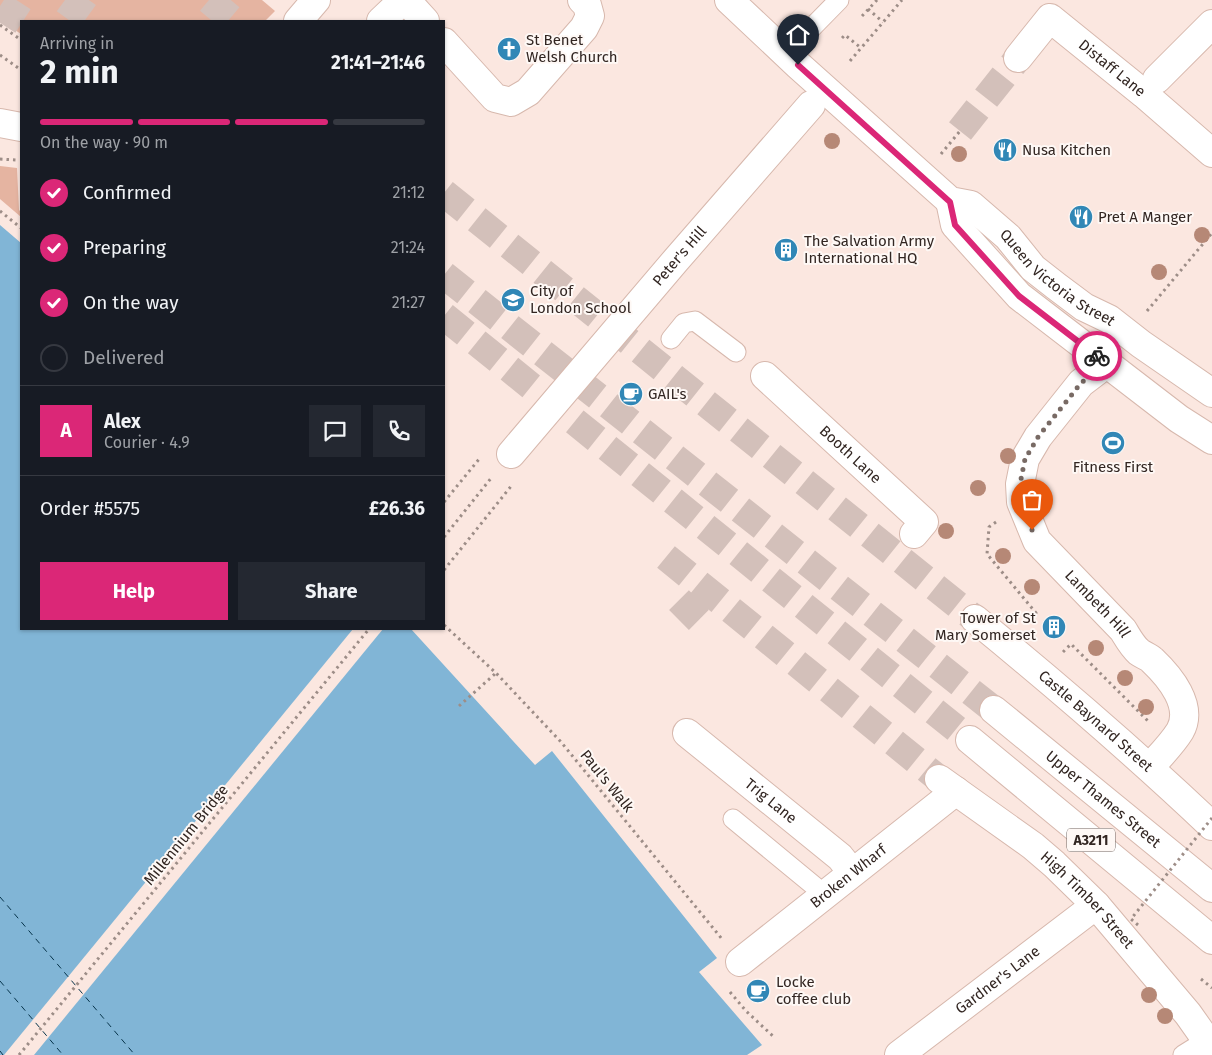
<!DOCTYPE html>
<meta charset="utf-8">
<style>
:root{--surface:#171b24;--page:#242831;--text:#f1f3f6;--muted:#9ea1a6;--line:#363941;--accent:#db2777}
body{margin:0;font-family:"Fira Sans",sans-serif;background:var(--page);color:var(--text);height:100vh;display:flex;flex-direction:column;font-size:19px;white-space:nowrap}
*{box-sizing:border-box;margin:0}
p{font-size:16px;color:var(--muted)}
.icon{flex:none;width:28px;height:28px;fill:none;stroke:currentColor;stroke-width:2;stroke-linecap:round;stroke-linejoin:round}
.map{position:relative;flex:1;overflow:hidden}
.drawer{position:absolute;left:20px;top:20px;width:425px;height:610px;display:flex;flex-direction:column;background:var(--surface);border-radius:0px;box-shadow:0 1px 4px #0004}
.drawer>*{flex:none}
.pin{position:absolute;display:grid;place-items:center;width:42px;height:42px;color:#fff;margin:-51px -21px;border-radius:50% 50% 50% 0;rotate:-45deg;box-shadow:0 0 5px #0007}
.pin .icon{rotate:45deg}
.courier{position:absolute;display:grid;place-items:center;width:50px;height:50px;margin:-25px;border:4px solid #db2777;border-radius:50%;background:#fff;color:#222;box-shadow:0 1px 6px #0007}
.headline em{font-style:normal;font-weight:700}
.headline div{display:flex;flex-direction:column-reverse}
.headline{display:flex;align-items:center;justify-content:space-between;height:85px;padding:0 20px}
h1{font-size:32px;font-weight:700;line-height:38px}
.bar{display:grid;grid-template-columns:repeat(4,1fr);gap:8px 5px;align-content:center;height:60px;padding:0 20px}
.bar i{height:6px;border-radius:4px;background:var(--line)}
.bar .current{background:var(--accent)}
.bar p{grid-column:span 4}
.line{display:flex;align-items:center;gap:12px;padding:0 20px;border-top:1px solid var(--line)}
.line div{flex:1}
.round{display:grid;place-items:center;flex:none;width:52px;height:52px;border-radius:0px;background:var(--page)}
ol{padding:0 20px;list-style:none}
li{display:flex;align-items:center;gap:15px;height:55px}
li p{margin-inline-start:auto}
li .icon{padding:5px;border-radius:50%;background:var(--accent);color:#fff;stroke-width:4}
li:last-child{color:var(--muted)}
li i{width:28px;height:28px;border:2px solid var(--line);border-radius:50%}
.action{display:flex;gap:10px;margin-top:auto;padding:10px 20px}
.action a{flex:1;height:58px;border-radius:0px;background:var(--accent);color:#fff;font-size:20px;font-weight:700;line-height:58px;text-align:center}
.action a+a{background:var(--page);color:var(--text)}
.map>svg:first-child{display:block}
.green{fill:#e5b4a1}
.water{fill:#81b5d6}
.pier{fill:#fbe7e0}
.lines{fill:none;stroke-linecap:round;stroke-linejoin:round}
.ferry{stroke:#07344b;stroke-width:1;stroke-dasharray:6 5;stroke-linecap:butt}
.street-tunnel{stroke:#d3c0ba;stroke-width:28;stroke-dasharray:28 14;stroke-linecap:butt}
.primary-tunnel{stroke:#d3c0ba;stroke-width:28;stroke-dasharray:28 14;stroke-linecap:butt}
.lane-casing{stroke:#d7b8ad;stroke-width:21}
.street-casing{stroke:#d7b8ad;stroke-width:30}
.secondary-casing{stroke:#d7b8ad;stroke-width:30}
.primary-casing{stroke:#d7b8ad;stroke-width:30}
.path{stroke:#9d8d87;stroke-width:3;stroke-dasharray:2.5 4;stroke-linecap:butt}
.lane{stroke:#fff;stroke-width:19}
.street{stroke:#fff;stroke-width:28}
.secondary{stroke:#fff;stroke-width:28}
.primary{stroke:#fff;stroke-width:28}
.path-bridge{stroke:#9d8d87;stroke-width:3;stroke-dasharray:2.5 4;stroke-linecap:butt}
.tree{fill:#b68876}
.done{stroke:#786a64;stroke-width:5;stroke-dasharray:0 9}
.route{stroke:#db2777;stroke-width:6}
.labels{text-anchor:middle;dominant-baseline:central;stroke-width:4;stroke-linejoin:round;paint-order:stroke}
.shield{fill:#fef8f5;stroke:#6f6561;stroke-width:1}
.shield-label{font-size:14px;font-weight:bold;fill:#322622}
.poi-label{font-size:15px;fill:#322622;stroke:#fef8f5;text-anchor:start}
.street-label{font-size:15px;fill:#322622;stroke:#fef8f5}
</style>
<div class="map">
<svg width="1212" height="1055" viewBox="0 0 1212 1055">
<rect width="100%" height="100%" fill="#fbe7e0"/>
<!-- green -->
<path class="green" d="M 0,0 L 262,0 L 275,11 L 265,21 L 21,21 L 21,34 L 0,20 Z
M 0,166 L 17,168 L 19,210 L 21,212 L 21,217 L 0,199 Z"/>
<!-- water -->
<path class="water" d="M 0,225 L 21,243 L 21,629 L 411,629 L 535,765 L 552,751 L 717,958 L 699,972 L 762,1045 L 747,1055 L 0,1055 Z"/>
<!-- pier -->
<path class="pier" d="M 353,629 L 383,629 L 34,1055 L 4,1055 Z"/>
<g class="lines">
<!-- ferry -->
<path class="ferry" d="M 0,897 L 135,1055
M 0,981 L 63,1055
M 0,1051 L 3,1055"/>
<!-- street-tunnel -->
<path class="street-tunnel" d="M 209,0 L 234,21
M 960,131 L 1018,58
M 444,193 L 975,619
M 666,557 L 939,779
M 679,620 L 708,591"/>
<!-- primary-tunnel -->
<path class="primary-tunnel" d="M 65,0 L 94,21
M 0,6 L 23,21
M 444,275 L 994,710
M 444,316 L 970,740"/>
<!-- lane casing -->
<g class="lane-casing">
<path id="lane" d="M 786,54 L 839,0
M 671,339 L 684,323 L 695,321 L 736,352
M 733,819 L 824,894
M 1183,1055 L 1207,1040"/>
</g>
<!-- street casing -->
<g class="street-casing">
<g id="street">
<path d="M 406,0 L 425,21"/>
<path d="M 381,21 L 403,0"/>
<path d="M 444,42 L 495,98 L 511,102 L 528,92 L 584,28 L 590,16 L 587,5 L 582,0"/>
<path id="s1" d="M 1018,58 L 1050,18 L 1144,94 L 1212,153"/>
<path d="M 1157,79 L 1212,24"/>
<path id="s2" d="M 1106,364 L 1081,383 L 1038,437 L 1025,459 L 1020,484 L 1021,502 L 1037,541 L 1123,630 C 1128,638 1132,646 1139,652 C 1143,655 1149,657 1152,660 C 1170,677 1194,706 1180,731 C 1172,744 1160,756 1150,767"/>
<path id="s3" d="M 765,376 L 924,522 L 914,534"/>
<path id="s4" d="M 511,454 L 676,260 L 811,105"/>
<path id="s5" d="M 975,619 C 1057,686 1136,754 1212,826"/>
<path id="s6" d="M 687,733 L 840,857 L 852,872"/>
<path id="s7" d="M 939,779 L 1033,846 L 1054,864 L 1096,905 L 1188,1014 L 1212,1048"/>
<path id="s8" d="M 740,962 L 956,791"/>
<path id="s9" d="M 899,1055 L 1096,905"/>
</g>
</g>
<!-- secondary casing -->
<g class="secondary-casing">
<g id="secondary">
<path id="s10" d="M 729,0 L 798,65 L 950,201 L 971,205 L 1008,237 L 1033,268 L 1056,286 L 1084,307 L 1109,319 L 1141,344 L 1212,393"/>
<path d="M 298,21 L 316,0"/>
<path d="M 0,123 L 21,127"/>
<path d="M 950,201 L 955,225 L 1019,296 L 1179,419 L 1212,440"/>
</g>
</g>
<!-- primary casing -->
<g class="primary-casing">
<g id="primary">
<path id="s11" d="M 994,710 L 1212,888"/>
<path d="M 970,740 L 1212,940"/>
</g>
</g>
<!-- path -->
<path class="path" d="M 868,9 L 883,22
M 862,16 L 877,0
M 0,25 L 21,40
M 842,38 L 845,35 L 861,48
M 0,55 L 21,70
M 850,61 L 902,0
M 941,154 L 960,131
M 0,159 L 17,160
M 0,211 L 21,228
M 1147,311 L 1212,233
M 444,502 L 480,458
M 996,522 L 989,527 L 987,554 L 1036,613 L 1027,623
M 444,537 L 492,477
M 444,570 L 512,485
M 444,625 L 496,673 L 561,742 L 722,939
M 1063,652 L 1071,644 L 1149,722
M 459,706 L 496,673
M 1201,979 L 1212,988
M 730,992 L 746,1011 L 775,1038
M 19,1055 L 369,629"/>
<!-- lane -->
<use href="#lane" class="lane"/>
<!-- street -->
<use href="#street" class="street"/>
<!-- secondary -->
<use href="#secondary" class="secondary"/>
<!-- primary -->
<use href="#primary" class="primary"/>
<!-- path-bridge -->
<path class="path-bridge" d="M 1138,925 L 1131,919 L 1212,818"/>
</g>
<!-- trees -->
<g class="tree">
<circle cx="832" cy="141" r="8"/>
<circle cx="959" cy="154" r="8"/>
<circle cx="1202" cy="235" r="8"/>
<circle cx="1159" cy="272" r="8"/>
<circle cx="1008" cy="456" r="8"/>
<circle cx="978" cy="488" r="8"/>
<circle cx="946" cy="531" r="8"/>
<circle cx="1003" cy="556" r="8"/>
<circle cx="1032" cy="587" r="8"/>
<circle cx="1096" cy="648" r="8"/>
<circle cx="1125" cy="678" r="8"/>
<circle cx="1146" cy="707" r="8"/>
<circle cx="1149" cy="995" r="8"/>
<circle cx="1165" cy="1016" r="8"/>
</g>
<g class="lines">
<!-- done -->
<path class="done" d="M 1032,530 L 1021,502 L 1020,484 L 1025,459 L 1038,437 L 1081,383 L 1106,364 L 1097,356"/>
<!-- route -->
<path class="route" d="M 798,65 L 950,202 L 955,225 L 1019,296 L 1097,356"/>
</g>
<!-- icons -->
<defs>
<g id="church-disc" transform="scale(1.25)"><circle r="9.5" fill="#3187b6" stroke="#fef8f5"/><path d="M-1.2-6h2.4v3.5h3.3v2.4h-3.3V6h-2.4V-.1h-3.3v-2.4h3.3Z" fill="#fff"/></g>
<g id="restaurant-disc" transform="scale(1.25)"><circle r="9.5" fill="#3187b6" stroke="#fef8f5"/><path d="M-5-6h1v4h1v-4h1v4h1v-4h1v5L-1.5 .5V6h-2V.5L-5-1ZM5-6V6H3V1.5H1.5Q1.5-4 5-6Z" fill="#fff"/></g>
<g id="building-disc" transform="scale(1.25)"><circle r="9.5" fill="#3187b6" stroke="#fef8f5"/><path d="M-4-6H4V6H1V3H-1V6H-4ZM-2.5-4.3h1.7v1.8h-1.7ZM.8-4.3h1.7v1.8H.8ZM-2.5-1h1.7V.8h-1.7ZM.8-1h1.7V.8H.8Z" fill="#fff"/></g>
<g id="school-disc" transform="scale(1.25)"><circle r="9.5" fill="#3187b6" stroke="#fef8f5"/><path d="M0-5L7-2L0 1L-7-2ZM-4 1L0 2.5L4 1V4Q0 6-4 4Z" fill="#fff"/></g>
<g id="cafe-disc" transform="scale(1.25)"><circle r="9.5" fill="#3187b6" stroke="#fef8f5"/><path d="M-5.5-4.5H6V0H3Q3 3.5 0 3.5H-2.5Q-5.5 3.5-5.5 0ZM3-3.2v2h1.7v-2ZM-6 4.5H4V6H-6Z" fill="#fff"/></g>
<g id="stadium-disc" transform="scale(1.25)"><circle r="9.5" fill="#3187b6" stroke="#fef8f5"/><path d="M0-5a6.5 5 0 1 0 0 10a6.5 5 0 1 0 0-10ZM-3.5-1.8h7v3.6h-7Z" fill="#fff"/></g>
</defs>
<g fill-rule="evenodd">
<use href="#church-disc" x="509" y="49"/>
<use href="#restaurant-disc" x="1005" y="150"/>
<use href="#restaurant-disc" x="1081" y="217"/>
<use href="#building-disc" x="786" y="250"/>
<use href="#school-disc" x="513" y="300"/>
<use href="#cafe-disc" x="631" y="394"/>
<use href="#stadium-disc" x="1113" y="443"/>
<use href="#building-disc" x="1054" y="627"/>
<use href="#cafe-disc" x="758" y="991"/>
</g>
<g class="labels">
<!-- shield labels -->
<rect class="shield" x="1067" y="828.5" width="48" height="23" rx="4"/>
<g class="shield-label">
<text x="1091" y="840">A3211</text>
</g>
<!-- poi labels -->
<g class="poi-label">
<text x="526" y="40">St Benet<tspan x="526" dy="17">Welsh Church</tspan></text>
<text x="1022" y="150">Nusa Kitchen</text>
<text x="1098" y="217">Pret A Manger</text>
<text x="804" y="241">The Salvation Army<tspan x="804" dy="17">International HQ</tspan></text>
<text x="530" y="291">City of<tspan x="530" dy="17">London School</tspan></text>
<text x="648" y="394">GAIL's</text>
<text x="1113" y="467" text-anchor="middle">Fitness First</text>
<text x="1036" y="618" text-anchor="end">Tower of St<tspan x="1036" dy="17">Mary Somerset</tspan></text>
<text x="776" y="982">Locke<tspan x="776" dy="17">coffee club</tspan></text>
</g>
<!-- street labels -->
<g class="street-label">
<text stroke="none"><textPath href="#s1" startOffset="131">Distaff Lane</textPath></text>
<text stroke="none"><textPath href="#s4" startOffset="260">Peter's Hill</textPath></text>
<text stroke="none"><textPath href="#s10" startOffset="434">Queen Victoria Street</textPath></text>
<text stroke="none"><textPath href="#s3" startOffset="116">Booth Lane</textPath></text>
<text stroke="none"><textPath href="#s2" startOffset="299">Lambeth Hill</textPath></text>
<text stroke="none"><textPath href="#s5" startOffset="158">Castle Baynard Street</textPath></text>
<text transform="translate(607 781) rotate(51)">Paul's Walk</text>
<text stroke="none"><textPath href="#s11" startOffset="141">Upper Thames Street</textPath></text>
<text stroke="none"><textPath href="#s6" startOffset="108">Trig Lane</textPath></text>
<text transform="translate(186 835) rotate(-51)">Millennium Bridge</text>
<text stroke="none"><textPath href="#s8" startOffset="138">Broken Wharf</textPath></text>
<text stroke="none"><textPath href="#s7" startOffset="192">High Timber Street</textPath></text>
<text stroke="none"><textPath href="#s9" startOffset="124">Gardner's Lane</textPath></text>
</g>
</g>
</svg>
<div class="pin" style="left:1032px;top:530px;background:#ea580c"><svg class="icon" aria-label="bag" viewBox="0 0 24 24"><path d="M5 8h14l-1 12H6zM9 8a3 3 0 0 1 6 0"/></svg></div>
<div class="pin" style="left:798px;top:65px;background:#1f2937"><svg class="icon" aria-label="home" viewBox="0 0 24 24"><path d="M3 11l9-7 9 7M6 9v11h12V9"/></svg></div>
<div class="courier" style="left:1097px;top:356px"><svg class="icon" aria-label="bike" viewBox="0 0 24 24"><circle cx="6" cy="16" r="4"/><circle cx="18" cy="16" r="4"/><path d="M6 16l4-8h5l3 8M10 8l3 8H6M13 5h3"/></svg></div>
<section class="drawer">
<div class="headline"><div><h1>2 min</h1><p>Arriving in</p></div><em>21:41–21:46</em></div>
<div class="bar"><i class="current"></i><i class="current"></i><i class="current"></i><i></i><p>On the way · 90 m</p></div>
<ol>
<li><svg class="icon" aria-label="check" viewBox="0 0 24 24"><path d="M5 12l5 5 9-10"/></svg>Confirmed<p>21:12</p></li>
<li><svg class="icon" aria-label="check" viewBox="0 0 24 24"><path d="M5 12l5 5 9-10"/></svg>Preparing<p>21:24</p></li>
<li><svg class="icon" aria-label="check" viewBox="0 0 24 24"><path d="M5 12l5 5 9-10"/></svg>On the way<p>21:27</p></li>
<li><i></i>Delivered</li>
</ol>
<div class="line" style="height:90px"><b class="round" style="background:var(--accent);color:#fff">A</b><div><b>Alex</b><p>Courier · 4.9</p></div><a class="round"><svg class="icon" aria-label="chat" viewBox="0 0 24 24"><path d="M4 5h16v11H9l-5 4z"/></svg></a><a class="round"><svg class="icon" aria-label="phone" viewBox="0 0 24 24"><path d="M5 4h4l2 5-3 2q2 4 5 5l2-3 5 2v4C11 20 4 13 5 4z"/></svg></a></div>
<div class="line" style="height:65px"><div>Order #5575</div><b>£26.36</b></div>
<div class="action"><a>Help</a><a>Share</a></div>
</section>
</div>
